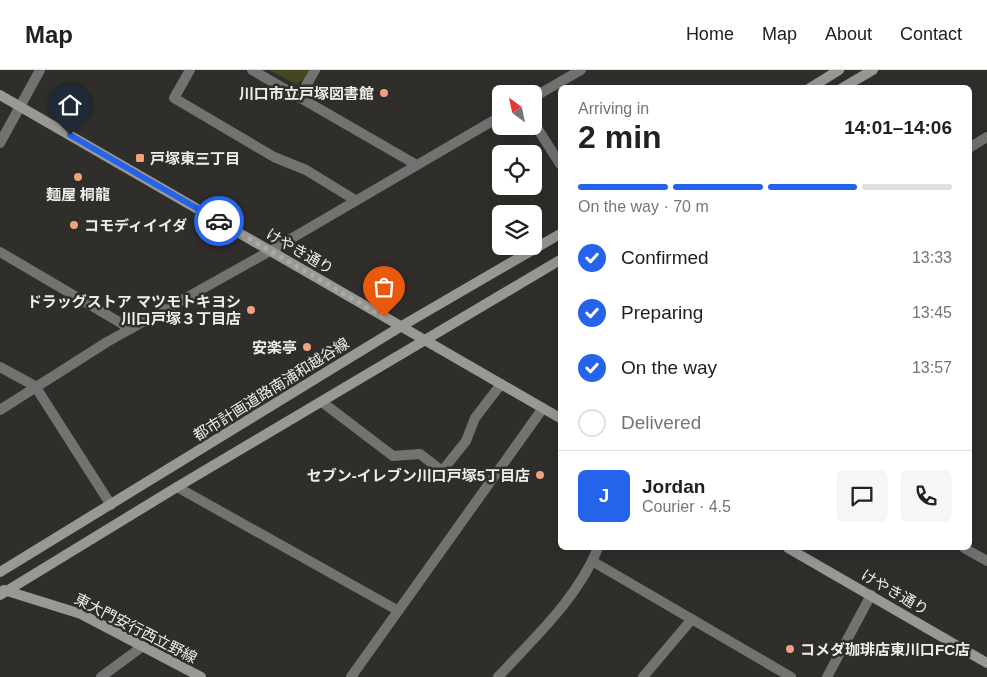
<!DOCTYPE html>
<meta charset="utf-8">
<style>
:root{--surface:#fff;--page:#f6f6f6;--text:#202124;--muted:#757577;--line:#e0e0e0;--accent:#2563eb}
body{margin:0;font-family:Helvetica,"Noto Sans JP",sans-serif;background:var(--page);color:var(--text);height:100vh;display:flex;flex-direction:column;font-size:19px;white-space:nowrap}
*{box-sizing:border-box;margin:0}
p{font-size:16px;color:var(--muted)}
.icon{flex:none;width:28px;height:28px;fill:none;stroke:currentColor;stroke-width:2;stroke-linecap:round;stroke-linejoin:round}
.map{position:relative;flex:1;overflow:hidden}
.side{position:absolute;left:558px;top:15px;width:414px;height:465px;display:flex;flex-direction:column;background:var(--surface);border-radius:8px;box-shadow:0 5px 20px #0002}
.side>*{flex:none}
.needle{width:32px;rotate:327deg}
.fabs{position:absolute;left:492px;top:15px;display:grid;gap:10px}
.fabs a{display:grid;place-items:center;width:50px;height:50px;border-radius:8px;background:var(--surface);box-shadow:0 5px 20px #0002;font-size:25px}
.pin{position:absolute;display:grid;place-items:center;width:42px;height:42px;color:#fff;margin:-51px -21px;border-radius:50% 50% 50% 0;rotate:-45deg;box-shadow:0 0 5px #0007}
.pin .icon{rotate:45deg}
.courier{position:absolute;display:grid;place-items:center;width:50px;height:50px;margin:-25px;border:4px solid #2563eb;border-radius:50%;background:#fff;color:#222;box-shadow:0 1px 6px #0007}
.summary em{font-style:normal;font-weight:700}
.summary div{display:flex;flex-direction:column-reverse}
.summary{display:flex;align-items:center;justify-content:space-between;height:85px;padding:0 20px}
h1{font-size:32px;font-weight:700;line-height:38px}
.bar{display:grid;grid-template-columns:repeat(4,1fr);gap:8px 5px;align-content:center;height:60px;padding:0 20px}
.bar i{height:6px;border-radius:4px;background:var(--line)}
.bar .current{background:var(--accent)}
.bar p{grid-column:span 4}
.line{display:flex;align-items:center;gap:12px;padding:0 20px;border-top:1px solid var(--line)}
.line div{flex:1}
.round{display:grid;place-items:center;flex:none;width:52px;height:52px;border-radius:8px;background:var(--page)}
ol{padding:0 20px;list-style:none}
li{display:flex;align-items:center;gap:15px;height:55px}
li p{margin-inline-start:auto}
li .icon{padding:5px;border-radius:50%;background:var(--accent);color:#fff;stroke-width:4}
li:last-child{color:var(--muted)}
li i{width:28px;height:28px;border:2px solid var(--line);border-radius:50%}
header{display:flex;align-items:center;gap:30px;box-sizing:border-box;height:70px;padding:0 25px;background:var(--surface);border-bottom:1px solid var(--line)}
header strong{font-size:24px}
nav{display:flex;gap:28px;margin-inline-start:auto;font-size:18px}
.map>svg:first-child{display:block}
.green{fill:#454720}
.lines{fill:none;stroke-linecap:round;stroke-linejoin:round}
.street{stroke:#737270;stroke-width:10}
.secondary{stroke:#999895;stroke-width:10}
.done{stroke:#acaaa8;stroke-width:5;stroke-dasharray:0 9}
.route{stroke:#2563eb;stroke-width:6}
.poi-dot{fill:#f1a27b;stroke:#302e2b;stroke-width:2}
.labels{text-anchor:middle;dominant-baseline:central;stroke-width:5;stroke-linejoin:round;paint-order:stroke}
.poi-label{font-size:15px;font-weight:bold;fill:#eeedeb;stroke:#302e2b;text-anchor:end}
.street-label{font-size:15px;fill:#eeedeb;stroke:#302e2b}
</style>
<header>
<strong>Map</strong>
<nav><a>Home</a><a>Map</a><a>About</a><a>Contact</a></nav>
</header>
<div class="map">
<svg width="987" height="607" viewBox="0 0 987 607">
<rect width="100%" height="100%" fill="#302e2b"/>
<!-- green -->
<path class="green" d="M 269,0 L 310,0 L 305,9 L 296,14 Z"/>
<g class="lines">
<!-- street -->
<path class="street" d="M 190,0 L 174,28 L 274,87 L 306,100 L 355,130
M 252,0 L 415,94
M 534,27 L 581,0
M 299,28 L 315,0
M 534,53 L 560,94
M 0,73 L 40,0
M 969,78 L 987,67
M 0,182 L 131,259
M 0,297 L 35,316 L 111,435
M 322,332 L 393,386 L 420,384 L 442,401 L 466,371 L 475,348 L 501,314
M 0,340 L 107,272 L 270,181 L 501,46
M 177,417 L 397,540
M 964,478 L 987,491
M 592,491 L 791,607
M 101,607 L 143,576
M 351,607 L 543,338
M 498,607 C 535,567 577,529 598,478
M 643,607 L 692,549
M 827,607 L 871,525"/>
<!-- secondary -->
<path class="secondary" d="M 810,18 L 839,0
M 842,18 L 873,0
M 0,25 L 560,348
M 788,478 L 987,593
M 0,502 L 400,257 L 560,164
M 4,520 L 81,544 L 201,607
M 0,525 L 177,417 L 560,190"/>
</g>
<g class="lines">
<!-- done -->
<path class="done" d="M 219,151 L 384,247"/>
<!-- route -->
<path class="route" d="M 70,65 L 219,151"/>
</g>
<!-- markers -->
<g class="poi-dot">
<circle cx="384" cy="23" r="5"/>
<rect x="135" y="83" width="10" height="10" rx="2.5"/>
<circle cx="78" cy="107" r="5"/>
<circle cx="74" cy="155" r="5"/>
<circle cx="251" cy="240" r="5"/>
<circle cx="307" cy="277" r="5"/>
<circle cx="540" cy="405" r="5"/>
<circle cx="790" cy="579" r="5"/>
</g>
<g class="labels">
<!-- poi labels -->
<g class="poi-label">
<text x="374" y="23">川口市立戸塚図書館</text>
<text x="150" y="88" text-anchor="start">戸塚東三丁目</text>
<text x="78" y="124" text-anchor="middle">麺屋 桐龍</text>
<text x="84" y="155" text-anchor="start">コモディイイダ</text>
<text x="241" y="231">ドラッグストア マツモトキヨシ<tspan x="241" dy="17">川口戸塚３丁目店</tspan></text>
<text x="297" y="277">安楽亭</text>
<text x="530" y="405">セブン-イレブン川口戸塚5丁目店</text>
<text x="800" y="579" text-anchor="start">コメダ珈琲店東川口FC店</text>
</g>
<!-- street labels -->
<g class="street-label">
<text transform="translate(300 181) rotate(30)">けやき通り</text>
<text transform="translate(271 319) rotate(-32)">都市計画道路南浦和越谷線</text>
<text transform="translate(895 522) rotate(30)">けやき通り</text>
<text transform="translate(136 558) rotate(27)">東大門安行西立野線</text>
</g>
</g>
</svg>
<div class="fabs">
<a><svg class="needle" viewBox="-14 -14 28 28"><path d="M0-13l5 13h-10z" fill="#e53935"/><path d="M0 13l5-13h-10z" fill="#757577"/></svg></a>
<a><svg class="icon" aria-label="locate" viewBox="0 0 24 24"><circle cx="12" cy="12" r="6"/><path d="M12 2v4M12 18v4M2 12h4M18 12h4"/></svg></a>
<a><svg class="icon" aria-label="layers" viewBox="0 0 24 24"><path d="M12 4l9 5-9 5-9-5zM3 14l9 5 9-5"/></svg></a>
</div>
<div class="pin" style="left:384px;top:247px;background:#ea580c"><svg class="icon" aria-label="bag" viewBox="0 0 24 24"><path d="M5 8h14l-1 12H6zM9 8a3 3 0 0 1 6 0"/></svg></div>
<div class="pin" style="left:70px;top:65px;background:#1f2937"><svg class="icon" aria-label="home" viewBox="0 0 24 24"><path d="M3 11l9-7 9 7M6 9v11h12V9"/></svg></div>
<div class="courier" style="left:219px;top:151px"><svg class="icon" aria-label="car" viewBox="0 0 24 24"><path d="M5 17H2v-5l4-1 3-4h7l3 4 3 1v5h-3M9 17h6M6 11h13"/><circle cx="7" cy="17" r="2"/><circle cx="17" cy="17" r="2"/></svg></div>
<section class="side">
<div class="summary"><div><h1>2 min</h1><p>Arriving in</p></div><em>14:01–14:06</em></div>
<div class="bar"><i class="current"></i><i class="current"></i><i class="current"></i><i></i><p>On the way · 70 m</p></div>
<ol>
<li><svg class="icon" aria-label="check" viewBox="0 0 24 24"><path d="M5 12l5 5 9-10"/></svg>Confirmed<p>13:33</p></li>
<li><svg class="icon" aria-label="check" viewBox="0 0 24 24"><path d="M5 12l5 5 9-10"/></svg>Preparing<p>13:45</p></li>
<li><svg class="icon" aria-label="check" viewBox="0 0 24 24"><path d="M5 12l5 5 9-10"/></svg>On the way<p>13:57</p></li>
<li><i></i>Delivered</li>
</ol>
<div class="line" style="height:90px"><b class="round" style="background:var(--accent);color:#fff">J</b><div><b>Jordan</b><p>Courier · 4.5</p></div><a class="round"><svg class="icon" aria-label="chat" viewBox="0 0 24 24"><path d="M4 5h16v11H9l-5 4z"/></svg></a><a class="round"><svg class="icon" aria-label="phone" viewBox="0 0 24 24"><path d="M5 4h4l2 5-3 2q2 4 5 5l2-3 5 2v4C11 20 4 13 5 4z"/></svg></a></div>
</section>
</div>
